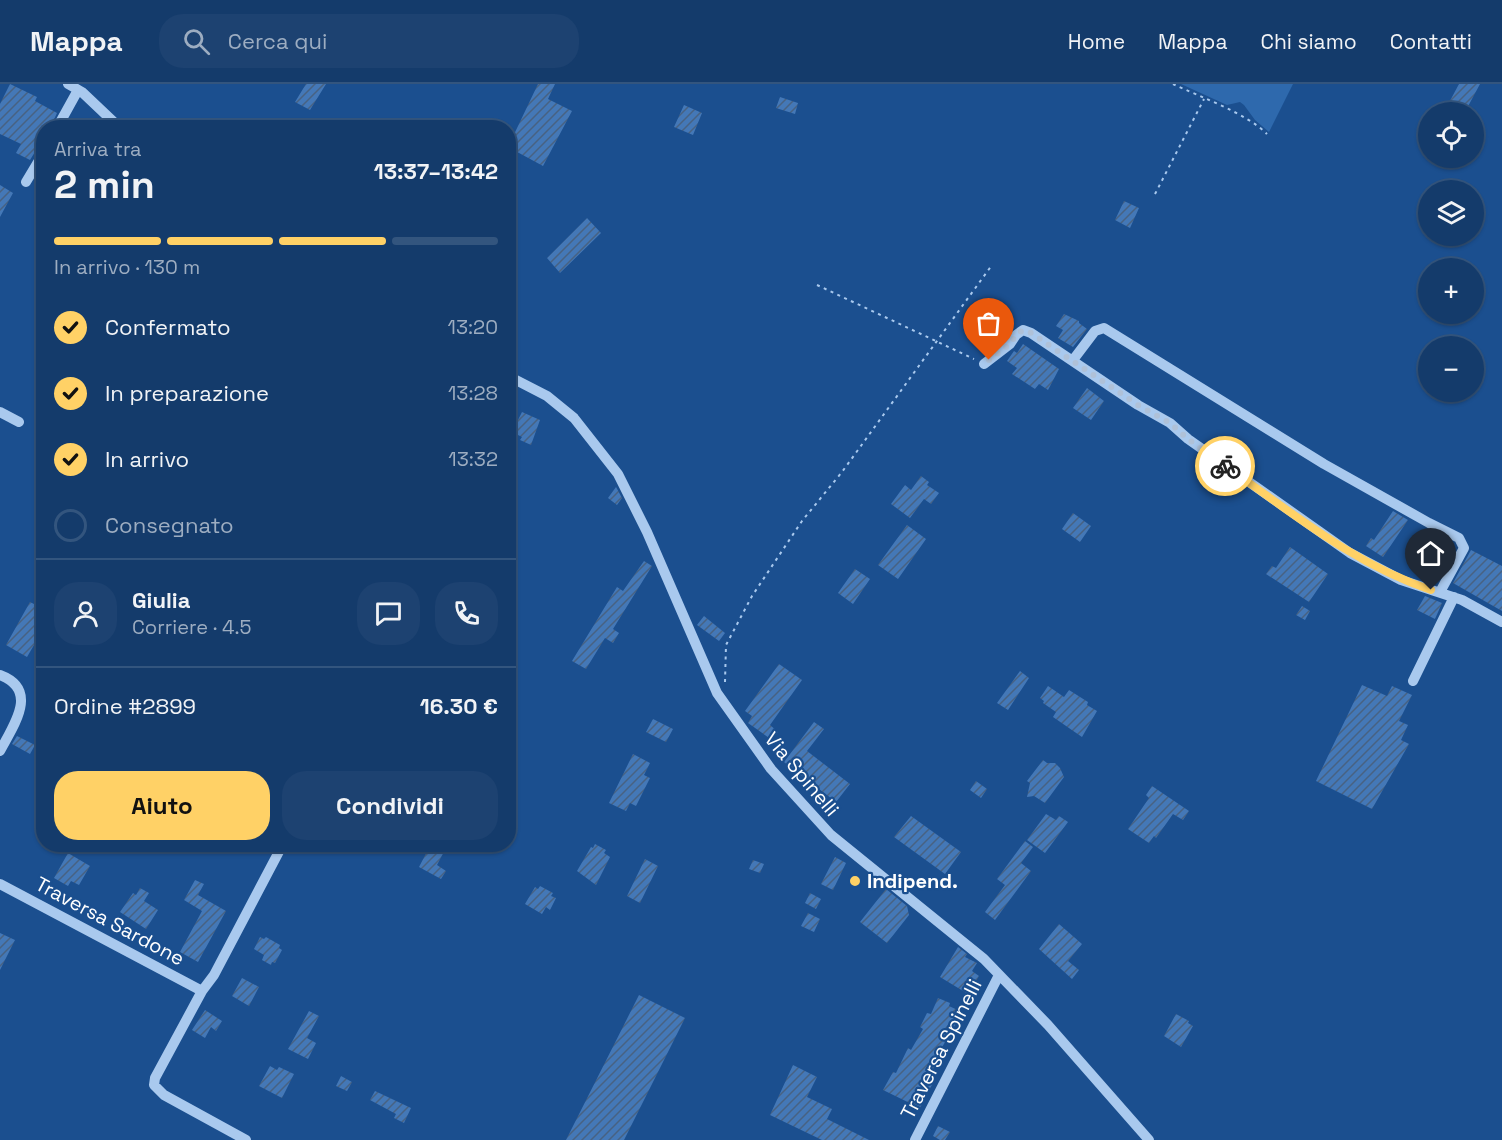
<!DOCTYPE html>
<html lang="it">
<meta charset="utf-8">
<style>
:root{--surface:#143b6b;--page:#1d4271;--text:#f1f3f6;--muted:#9dadc1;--line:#33557e;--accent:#ffd166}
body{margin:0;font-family:"Space Grotesk",sans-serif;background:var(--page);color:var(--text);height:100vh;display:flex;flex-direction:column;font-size:22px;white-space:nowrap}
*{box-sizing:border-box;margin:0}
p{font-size:20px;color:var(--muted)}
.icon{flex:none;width:33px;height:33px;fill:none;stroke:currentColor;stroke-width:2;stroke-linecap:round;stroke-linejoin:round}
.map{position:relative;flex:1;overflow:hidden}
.details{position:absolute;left:36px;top:36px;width:480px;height:732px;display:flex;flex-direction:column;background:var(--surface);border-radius:24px;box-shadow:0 2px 4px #0004,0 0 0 2px var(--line)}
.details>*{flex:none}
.controls{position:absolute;left:1418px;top:18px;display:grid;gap:12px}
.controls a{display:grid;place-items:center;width:66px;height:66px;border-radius:50%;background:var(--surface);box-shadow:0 2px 4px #0004,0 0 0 2px var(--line);font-size:30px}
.pin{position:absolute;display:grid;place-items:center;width:51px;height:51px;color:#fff;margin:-62px -26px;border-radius:50% 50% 50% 0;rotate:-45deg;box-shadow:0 0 6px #0007}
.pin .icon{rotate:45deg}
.courier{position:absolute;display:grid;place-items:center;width:60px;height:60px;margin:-30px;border:4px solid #ffd166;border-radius:50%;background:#fff;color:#222;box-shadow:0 2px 8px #0007}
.summary em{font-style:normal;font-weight:700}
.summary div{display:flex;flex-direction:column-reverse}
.summary{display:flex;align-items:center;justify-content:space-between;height:102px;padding:0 18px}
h1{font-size:39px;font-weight:700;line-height:45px}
.bar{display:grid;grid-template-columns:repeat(4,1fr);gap:9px 6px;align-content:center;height:72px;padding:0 18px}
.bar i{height:8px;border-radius:4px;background:var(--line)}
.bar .selected{background:var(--accent)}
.bar p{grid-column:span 4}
.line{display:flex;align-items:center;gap:15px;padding:0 18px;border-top:2px solid var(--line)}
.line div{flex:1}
.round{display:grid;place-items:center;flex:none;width:63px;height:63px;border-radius:24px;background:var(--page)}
ol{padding:0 18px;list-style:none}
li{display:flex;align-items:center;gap:18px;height:66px}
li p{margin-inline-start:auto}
li .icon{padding:6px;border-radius:50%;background:var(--accent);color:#111;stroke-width:4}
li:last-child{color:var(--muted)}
li i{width:33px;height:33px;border:3px solid var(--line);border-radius:50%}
.action{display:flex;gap:12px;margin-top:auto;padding:12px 18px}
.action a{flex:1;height:69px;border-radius:24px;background:var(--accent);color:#111;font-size:24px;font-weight:700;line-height:69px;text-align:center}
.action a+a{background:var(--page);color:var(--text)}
header{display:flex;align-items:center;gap:36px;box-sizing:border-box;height:84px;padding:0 30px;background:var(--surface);border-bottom:2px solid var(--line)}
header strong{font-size:28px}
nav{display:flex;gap:33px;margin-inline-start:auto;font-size:21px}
.search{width:420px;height:54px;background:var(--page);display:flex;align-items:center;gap:15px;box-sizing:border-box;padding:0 21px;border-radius:24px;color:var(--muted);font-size:22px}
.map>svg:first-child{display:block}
.green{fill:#2e69ad}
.building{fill:url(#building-hatch)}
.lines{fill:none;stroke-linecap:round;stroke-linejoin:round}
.path{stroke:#a9c9ee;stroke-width:2;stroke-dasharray:3 4.5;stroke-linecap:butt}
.minor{stroke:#a9c9ee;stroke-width:10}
.done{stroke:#afc1d8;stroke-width:6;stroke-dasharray:0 10.8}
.route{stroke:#ffd166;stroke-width:8}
.poi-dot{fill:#ffd166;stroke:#1b4f8f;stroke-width:2}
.labels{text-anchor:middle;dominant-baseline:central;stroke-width:4.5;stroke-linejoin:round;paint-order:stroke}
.street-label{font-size:20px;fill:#fff;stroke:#1b4f8f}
.poi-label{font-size:20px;font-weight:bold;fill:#fff;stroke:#1b4f8f;text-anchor:start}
</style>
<header>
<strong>Mappa</strong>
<div class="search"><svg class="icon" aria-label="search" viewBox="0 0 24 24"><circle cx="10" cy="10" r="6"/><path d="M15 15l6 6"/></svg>Cerca qui</div>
<nav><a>Home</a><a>Mappa</a><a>Chi siamo</a><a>Contatti</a></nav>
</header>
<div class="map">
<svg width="1502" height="1056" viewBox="0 0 1502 1056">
<defs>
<pattern id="building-hatch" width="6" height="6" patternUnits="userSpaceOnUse" patternTransform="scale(1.5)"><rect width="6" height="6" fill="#4478b7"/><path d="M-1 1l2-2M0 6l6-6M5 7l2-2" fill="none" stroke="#486282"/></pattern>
</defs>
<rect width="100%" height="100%" fill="#1b4f8f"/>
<!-- green -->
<path class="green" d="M 1181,0 L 1293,0 L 1269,48 L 1255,36 L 1244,21 L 1240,18 L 1227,21 Z"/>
<!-- building -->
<path class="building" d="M 10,0 L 37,13 L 35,17 L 57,29 L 50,44 L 44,44 L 44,59 L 38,63 L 30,76 L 16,69 L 21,60 L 0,50 L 0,20 Z
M 306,0 L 326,0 L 310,26 L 295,18 Z
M 538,0 L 555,0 L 548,15 L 572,27 L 543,82 L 508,63 Z
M 1459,0 L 1480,0 L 1465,28 L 1444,28 Z
M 780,13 L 798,19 L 795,30 L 776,24 Z
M 684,21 L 702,29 L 693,51 L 674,43 Z
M 0,101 L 13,109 L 0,133 Z
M 1124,117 L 1139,124 L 1130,144 L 1115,136 Z
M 587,134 L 601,149 L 560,189 L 547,174 Z
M 1064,230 L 1079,237 L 1079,239 L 1087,245 L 1073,263 L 1058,254 L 1063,246 L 1056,242 Z
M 1023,260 L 1059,285 L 1048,306 L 1039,300 L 1035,305 L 1012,290 L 1017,284 L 1007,277 L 1014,267 L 1017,269 Z
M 1087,304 L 1104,317 L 1091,336 L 1073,324 Z
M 522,328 L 540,336 L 531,361 L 520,356 L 522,353 L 512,348 Z
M 921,392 L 929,398 L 927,401 L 939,409 L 931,420 L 924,415 L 910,434 L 891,420 L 905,401 L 911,406 Z
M 616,403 L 622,414 L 617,421 L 608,414 Z
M 1393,427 L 1408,436 L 1383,473 L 1366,462 L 1371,454 L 1374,456 Z
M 1073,429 L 1091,442 L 1080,458 L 1062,445 Z
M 907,441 L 926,455 L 898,495 L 878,481 Z
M 1438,459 L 1448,465 L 1432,489 L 1408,473 L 1414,464 L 1429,473 Z
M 1290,463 L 1328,490 L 1309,518 L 1266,490 L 1272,482 L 1276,484 Z
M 1471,466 L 1502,482 L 1502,527 L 1453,499 Z
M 644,477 L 652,482 L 613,545 L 619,549 L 613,559 L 605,554 L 586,585 L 572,577 L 617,503 L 623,507 Z
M 855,485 L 870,495 L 853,520 L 838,509 Z
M 1425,512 L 1442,519 L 1435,535 L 1417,526 Z
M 30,518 L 44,525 L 44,544 L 27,573 L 6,561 Z
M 1302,522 L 1310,527 L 1305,536 L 1296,531 Z
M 704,532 L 725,549 L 719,557 L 697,541 Z
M 779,580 L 802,596 L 770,641 L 778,648 L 772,656 L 748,639 L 752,632 L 745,627 Z
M 1020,587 L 1029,594 L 1008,626 L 997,619 Z
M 1362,601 L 1387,612 L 1392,602 L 1412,611 L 1399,637 L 1408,641 L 1401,656 L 1409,660 L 1372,725 L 1316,697 Z
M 1048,602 L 1064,613 L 1069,606 L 1088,618 L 1087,621 L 1097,627 L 1082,653 L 1053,633 L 1056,628 L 1043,619 L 1044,617 L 1040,614 Z
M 653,635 L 673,645 L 666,658 L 646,648 Z
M 814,638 L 824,645 L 807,667 L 850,700 L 836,718 L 784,678 Z
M 17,652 L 35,661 L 30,670 L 12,660 Z
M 633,670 L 650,679 L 644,691 L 650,694 L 636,722 L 630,719 L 626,727 L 609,719 Z
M 1043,676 L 1047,679 L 1055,679 L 1060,684 L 1064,693 L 1045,719 L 1034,712 L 1027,713 L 1030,699 L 1027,697 Z
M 976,697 L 987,705 L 981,714 L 970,706 Z
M 1152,702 L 1189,727 L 1183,736 L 1173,730 L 1156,754 L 1154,752 L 1149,759 L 1128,745 L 1149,714 L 1146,711 Z
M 1046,730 L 1056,736 L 1059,732 L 1068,738 L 1045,769 L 1027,756 Z
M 911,732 L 961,768 L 945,790 L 894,753 Z
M 1025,757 L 1033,763 L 1021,779 L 1031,787 L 995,836 L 985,828 L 1005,801 L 997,795 Z
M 431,760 L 448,760 L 437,781 L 446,787 L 441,795 L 419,783 Z
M 595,760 L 606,766 L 604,769 L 610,773 L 596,801 L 577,787 L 591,763 L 593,764 Z
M 68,769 L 90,782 L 79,801 L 71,797 L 68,802 L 54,794 Z
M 835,773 L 846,779 L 833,806 L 821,800 Z
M 645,775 L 658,782 L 640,819 L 627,812 Z
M 753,776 L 764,780 L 760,789 L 749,785 Z
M 195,796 L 204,800 L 198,811 L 226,827 L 198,878 L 180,868 L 202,827 L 184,816 Z
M 540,802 L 553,809 L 551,812 L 556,814 L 550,826 L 546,823 L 542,830 L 525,820 L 535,803 L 538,805 Z
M 140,804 L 149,809 L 144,817 L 158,826 L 146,845 L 120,828 L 133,809 L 136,811 Z
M 886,805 L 907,822 L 909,831 L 887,859 L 860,838 Z
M 810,809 L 821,815 L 816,825 L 805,819 Z
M 808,829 L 820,835 L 814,848 L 801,842 Z
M 1059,840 L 1082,860 L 1068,877 L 1079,886 L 1072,895 L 1039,865 Z
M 0,849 L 15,856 L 0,886 Z
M 260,853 L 264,855 L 266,853 L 280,861 L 279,864 L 282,866 L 275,879 L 272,878 L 271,881 L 262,876 L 264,871 L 254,865 Z
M 958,863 L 967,870 L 965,873 L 977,879 L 972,887 L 979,892 L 968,910 L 940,893 Z
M 242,894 L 259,903 L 249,922 L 232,912 Z
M 639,911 L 685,934 L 624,1056 L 566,1056 Z
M 938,914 L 950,919 L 949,922 L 966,930 L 959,934 L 941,965 L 930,993 L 935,995 L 920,1024 L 883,1006 L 893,988 L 896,989 L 908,964 L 911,966 L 923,945 L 920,943 L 927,929 L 931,930 Z
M 205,926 L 222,937 L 216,947 L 211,943 L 205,954 L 192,946 Z
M 309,927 L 319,932 L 307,954 L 316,959 L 308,975 L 288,965 Z
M 1176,930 L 1189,937 L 1188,939 L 1193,942 L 1181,963 L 1164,952 Z
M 793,981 L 817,993 L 807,1013 L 832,1025 L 827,1035 L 869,1056 L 822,1056 L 770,1031 Z
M 270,982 L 277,986 L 279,983 L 294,990 L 282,1014 L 259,1002 Z
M 341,992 L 352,998 L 347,1007 L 336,1002 Z
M 375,1007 L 411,1024 L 404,1039 L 394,1034 L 396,1030 L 370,1016 Z
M 938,1042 L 950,1048 L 945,1056 L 940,1056 L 933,1052 Z"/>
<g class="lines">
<!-- path -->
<path class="path" d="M 1173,0 C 1200,13 1246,29 1267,50
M 1155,110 L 1204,15
M 817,201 L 974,275
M 725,598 L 726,561 L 752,512 L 802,437 L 842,388 L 992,181"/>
<!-- minor -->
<path class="minor" d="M 68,0 L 82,8 L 120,44
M 57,44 L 78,6
M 26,98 L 44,68
M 1073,276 L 1095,247 L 1104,244 L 1324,380 L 1429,439 L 1459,454 L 1464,464 L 1440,508
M 984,280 L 1010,260 L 1016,251 L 1023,246 L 1031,249 L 1138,321 L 1170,339 L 1188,355 L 1350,469 L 1401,496 L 1462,516 L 1502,538
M 508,292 L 547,312 L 574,334 L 618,390 L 647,448 L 717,609 L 771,685 L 831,751 L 984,875 L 1048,941 L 1149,1056
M 0,328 L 19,338
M 0,591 C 40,606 13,642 0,667
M 1413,597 L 1454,513
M 0,800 L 202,907
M 246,1056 L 164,1011 L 154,1001 L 155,994 L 202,907 L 214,891 L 283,760
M 915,1056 L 999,891"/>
</g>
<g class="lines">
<!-- done -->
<path class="done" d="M 989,276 L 1010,260 L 1016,251 L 1023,246 L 1031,249 L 1138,321 L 1170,339 L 1188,355 L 1225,382"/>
<!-- route -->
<path class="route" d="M 1225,382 C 1292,428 1353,480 1431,506"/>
</g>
<!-- markers -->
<circle class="poi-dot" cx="855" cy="797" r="6"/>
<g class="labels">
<!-- street labels -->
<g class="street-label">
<text transform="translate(802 690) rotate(50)">Via Spinelli</text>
<text transform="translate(110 837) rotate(28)">Traversa Sardone</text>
<text transform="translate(941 965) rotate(-63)">Traversa Spinelli</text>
</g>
<!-- poi labels -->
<g class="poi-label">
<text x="867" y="797">Indipend.</text>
</g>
</g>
</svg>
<div class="controls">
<a><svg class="icon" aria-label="locate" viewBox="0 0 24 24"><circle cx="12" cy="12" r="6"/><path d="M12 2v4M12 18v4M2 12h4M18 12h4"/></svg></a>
<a><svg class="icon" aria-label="layers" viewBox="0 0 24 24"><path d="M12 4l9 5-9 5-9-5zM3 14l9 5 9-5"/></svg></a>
<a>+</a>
<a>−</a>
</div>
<div class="pin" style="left:989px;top:276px;background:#ea580c"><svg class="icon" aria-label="bag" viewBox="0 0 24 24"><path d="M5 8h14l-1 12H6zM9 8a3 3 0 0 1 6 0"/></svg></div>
<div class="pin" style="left:1431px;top:506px;background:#1f2937"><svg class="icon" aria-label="home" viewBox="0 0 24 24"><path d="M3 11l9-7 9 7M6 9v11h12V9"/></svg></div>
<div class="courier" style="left:1225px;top:382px"><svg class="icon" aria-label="bike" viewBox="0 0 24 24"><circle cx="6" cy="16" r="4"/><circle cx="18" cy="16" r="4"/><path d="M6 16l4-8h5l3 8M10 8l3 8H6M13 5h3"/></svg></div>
<section class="details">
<div class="summary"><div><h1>2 min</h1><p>Arriva tra</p></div><em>13:37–13:42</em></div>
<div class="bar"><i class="selected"></i><i class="selected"></i><i class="selected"></i><i></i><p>In arrivo · 130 m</p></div>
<ol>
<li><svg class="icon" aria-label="check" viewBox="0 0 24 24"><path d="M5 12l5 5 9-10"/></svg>Confermato<p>13:20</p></li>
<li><svg class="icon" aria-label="check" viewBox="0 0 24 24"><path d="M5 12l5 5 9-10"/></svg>In preparazione<p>13:28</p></li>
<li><svg class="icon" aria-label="check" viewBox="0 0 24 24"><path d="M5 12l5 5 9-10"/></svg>In arrivo<p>13:32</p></li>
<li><i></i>Consegnato</li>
</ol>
<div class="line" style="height:108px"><a class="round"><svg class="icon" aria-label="person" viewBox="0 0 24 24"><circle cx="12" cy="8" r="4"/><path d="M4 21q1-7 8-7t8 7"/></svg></a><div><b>Giulia</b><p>Corriere · 4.5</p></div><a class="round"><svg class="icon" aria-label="chat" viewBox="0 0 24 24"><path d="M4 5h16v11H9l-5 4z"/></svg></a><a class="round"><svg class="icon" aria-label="phone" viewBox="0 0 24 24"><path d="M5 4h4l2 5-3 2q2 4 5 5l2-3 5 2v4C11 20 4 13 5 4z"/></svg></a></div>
<div class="line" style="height:78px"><div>Ordine #2899</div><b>16.30 €</b></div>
<div class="action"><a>Aiuto</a><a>Condividi</a></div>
</section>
</div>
